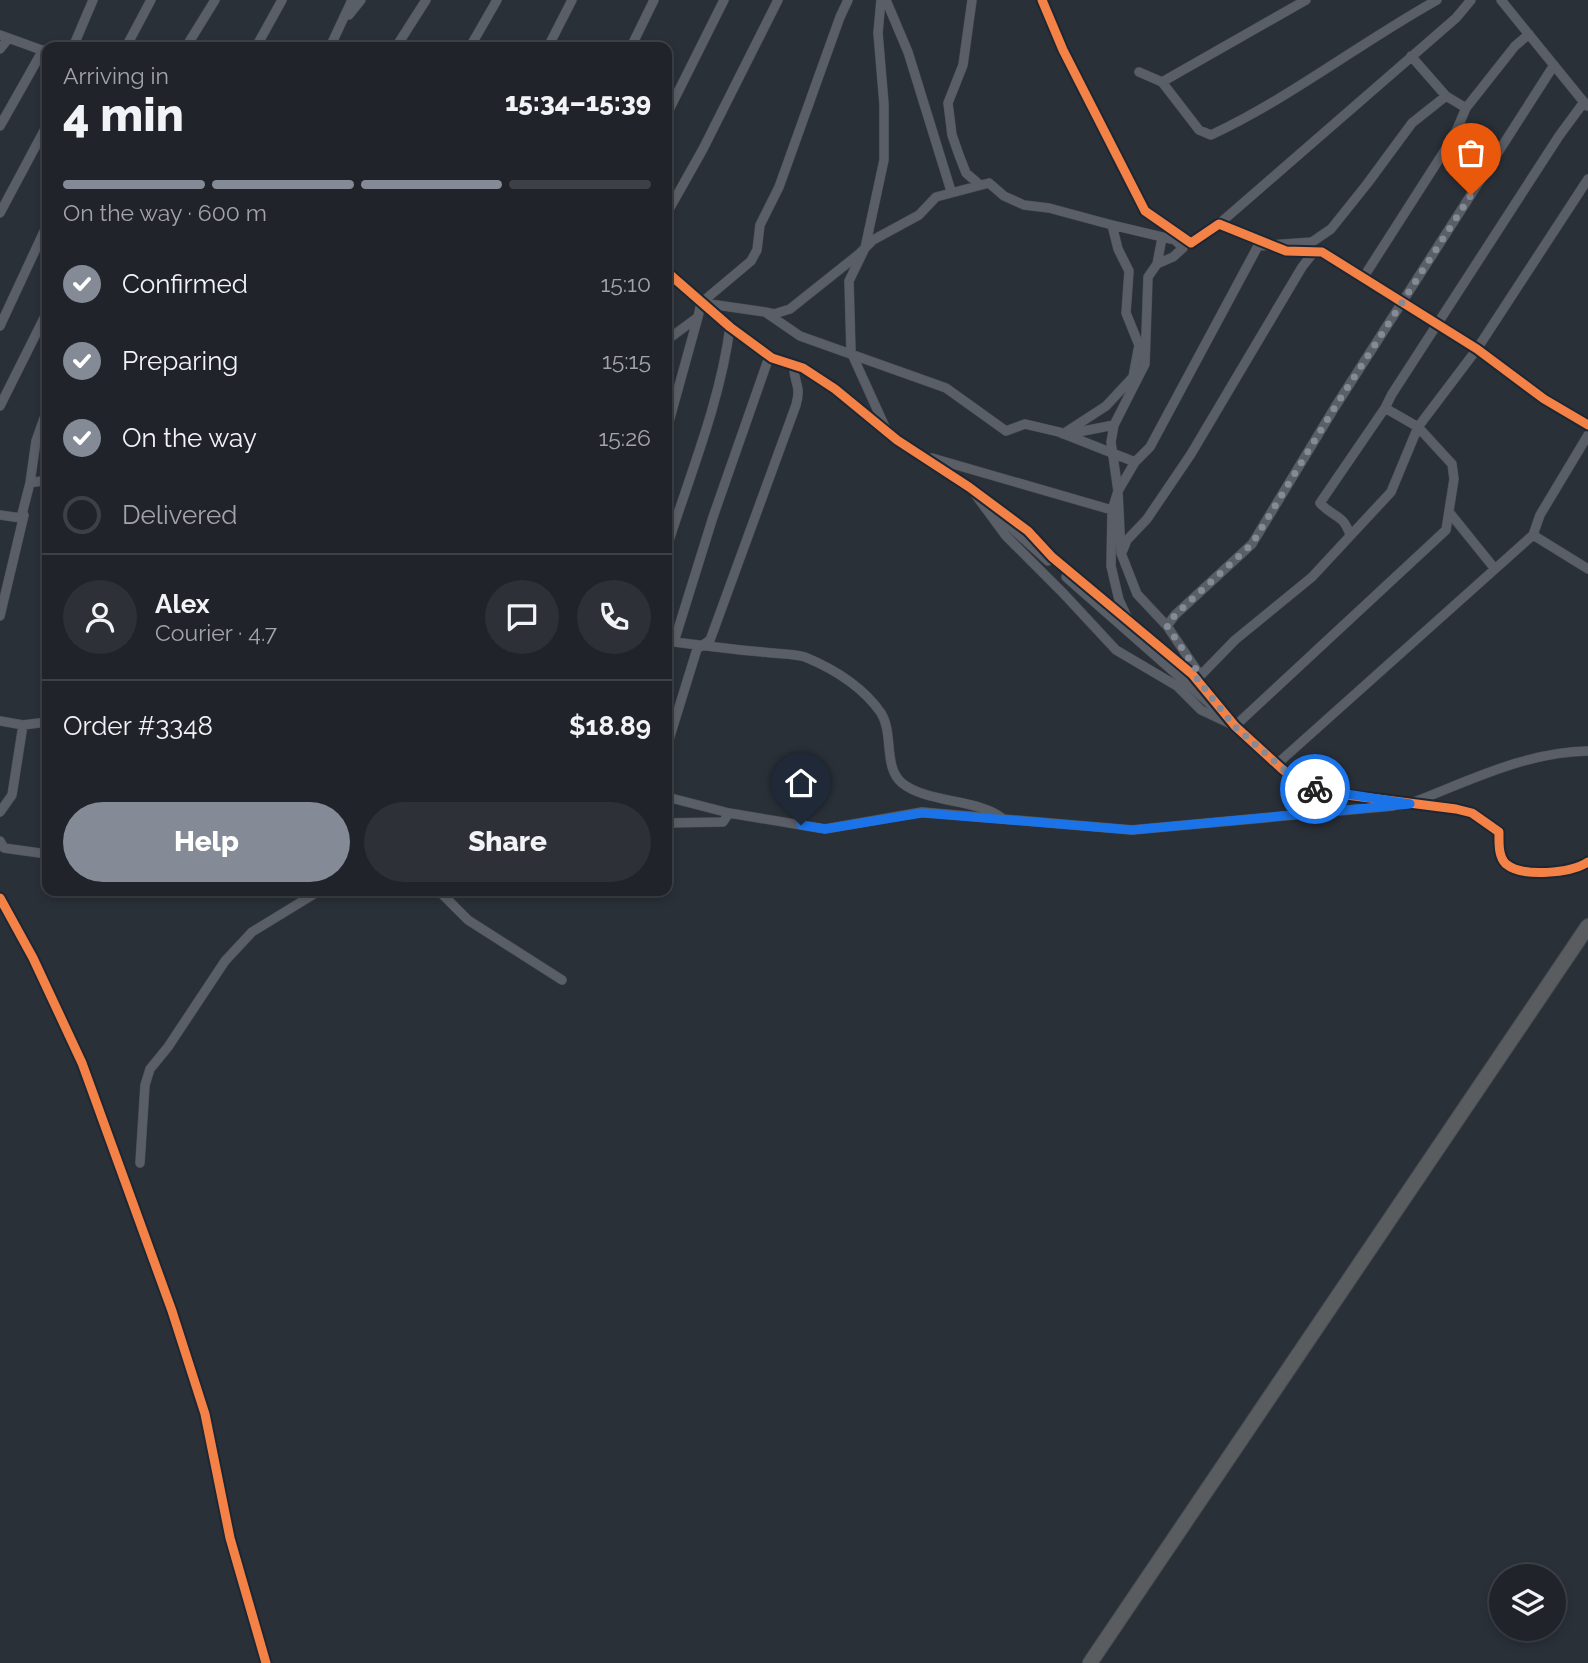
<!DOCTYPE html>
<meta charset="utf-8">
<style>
:root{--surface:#20242a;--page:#2d3036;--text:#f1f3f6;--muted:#a2a4a8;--line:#3d4147;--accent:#848b96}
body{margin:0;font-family:Raleway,sans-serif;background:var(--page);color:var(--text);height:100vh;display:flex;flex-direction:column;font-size:26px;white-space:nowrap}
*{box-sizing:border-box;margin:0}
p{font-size:23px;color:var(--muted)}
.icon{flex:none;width:38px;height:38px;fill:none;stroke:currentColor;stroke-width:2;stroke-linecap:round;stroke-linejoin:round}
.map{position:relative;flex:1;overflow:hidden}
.panel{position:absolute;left:42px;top:42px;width:630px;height:854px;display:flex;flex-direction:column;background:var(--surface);border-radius:14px;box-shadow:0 4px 10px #0003,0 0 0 2px var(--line)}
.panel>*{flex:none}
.fabs{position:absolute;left:1489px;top:1564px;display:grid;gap:14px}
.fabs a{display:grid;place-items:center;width:77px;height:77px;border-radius:50%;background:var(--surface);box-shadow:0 4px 10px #0003,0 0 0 2px var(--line);font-size:35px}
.pin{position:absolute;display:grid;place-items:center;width:60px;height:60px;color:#fff;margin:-72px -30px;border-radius:50% 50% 50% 0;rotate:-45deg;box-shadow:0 0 7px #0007}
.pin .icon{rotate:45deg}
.courier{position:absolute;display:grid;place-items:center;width:70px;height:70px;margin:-35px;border:5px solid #1a73e8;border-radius:50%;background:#fff;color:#222;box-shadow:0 2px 9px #0007}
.summary em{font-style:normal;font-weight:800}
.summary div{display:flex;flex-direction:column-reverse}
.summary{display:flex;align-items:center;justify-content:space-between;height:119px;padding:0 21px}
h1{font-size:46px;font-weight:800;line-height:52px}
.bar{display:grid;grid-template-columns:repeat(4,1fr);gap:10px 7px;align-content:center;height:84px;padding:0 21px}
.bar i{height:9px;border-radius:5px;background:var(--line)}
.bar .active{background:var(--accent)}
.bar p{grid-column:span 4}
.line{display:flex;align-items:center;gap:18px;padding:0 21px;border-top:2px solid var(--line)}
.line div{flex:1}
.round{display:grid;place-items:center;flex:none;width:74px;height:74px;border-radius:37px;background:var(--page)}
ol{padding:0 21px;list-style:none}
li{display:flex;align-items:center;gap:21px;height:77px}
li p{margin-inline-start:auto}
li .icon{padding:7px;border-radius:50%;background:var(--accent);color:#fff;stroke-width:4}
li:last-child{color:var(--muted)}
li i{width:38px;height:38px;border:4px solid var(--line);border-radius:50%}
.action{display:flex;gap:14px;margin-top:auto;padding:14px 21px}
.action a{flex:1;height:80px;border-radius:42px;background:var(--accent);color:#fff;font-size:28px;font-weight:800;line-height:80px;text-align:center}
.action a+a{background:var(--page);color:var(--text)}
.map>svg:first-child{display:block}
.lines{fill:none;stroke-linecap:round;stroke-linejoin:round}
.minor-casing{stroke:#484c53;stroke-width:10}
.highway-casing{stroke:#474c53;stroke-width:16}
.minor{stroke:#5a5e66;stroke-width:9}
.highway{stroke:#5a5d60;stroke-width:14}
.cycleway-casing{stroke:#1d2633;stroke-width:13}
.cycleway{stroke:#f48246;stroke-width:9}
.done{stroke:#848b96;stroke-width:7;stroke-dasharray:0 12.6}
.route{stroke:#1a73e8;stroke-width:9}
</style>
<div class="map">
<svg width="1588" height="1663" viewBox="0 0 1588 1663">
<rect width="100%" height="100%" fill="#2a3038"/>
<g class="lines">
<!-- minor casing -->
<g class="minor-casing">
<path id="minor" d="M 881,0 L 878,33 L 884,104 L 884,160 L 865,248 L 849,281 L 851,352 L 886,429
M 886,0 L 908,52 L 951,191
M 972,0 L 963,65 L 948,103 L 952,135 L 959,155 L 966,173 L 980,185
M 1042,0 L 1063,50 L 1145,211 L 1191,243 L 1219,224 L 1286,251 L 1322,252 L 1477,349 L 1544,399 L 1588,425
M 1501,0 L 1587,106
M 349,15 L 361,0
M 0,35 L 47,52
M 73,47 L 93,0
M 126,47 L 151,0
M 186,47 L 215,0
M 256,47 L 282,0
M 330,47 L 352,0
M 396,47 L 426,0
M 470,47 L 497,0
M 548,47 L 572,0
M 631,47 L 654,0
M 0,49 L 8,39
M 1411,56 L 1446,96 L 1466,108
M 1139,72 L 1162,82 L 1199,130 L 1211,135 C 1290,98 1360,43 1437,0
M 1162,82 L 1306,0
M 667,114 L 724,0
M 0,126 L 43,50
M 0,213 L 47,125
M 667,213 L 703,149 L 778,0
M 1219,224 L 1456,18 L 1471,0
M 1112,225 L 1175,240 L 1183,248 L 1173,257 L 1157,264
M 667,272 L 730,327 L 772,358 L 803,368 L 835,389 L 897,440 L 969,487 L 1028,531 L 1052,557 L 1192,674 L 1235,726 L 1282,769 L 1302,785 L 1323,792 L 1456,809 L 1472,813 L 1499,832 C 1499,842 1498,857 1506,864 C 1523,878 1571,873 1588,862
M 1363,278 L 1454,136 L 1466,108 L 1515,46 L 1529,34
M 703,303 L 765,312 L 800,336 L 946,388 L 1006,431 L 1025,424 L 1059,432 L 1135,462
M 765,312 L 774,314 L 790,309 L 859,254 L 873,240 L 919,215 L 936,197 L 989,183 L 1004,196 L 1024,205 L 1049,208 L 1112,225 L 1118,249 L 1129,271 L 1126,313 L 1139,345 L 1133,377 L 1106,406 L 1063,434
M 0,326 L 47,225
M 667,340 L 698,317 L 701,303 L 751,261 L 757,250 L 760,225 L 779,187 L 840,17 L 848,0
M 0,406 L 47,312
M 667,429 L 698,317
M 1068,434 L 1114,425
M 932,458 L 1112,510
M 30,483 L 36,441 L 47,410
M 975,494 L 1006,536 L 1063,593 L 1116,650 L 1177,686 L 1201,710 L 1235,726 L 1446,530 L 1454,479 L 1452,464 L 1418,427 L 1385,408
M 991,509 L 1048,561
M 1449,512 L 1495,569
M 0,515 L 21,518 L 30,483 L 47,480
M 1350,535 C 1343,513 1333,518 1320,503 L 1385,408 L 1392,394 L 1559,136 L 1584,102
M 1533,535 L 1588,569
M 667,547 C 690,474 720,403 730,327
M 1123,550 L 1127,540 L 1147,519 L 1191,454 L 1302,267 L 1314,252
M 1066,577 L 1216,709
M 0,616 L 24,515
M 1127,617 L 1119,600 L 1111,566 L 1112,510 L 1118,491 L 1111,442 L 1114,425 L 1145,364 L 1148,277 L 1157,264 L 1162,238
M 1167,626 L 1175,615 L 1252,544 L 1335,407 L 1554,65
M 667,641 C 699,645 730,649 762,652 C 775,654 792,653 805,657 C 834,669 863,687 881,713 C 894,734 883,767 902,783 C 926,803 979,799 1002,818
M 674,642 L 713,517 L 769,357
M 1200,675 L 1167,626 L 1137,594 L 1121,553 L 1118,491 L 1135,462 L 1150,447 L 1258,246 L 1312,242 L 1331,229 L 1367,184 L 1412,123 L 1446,96
M 1199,677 L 1235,640 L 1312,577 L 1391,492 L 1418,427 L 1477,349 L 1588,179
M 0,721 L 23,725 L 47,722
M 667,746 L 697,649 L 710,640 L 713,632 L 796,405 C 802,383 793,384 794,365
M 1277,764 L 1533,535 L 1540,515 L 1588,435
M 667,797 L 729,813 L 825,829 L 922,812 L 1132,830 L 1393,806
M 1414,802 C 1471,780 1526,752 1588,751
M 0,812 L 12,795 L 23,725
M 667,823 L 723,822 L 729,813
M 0,841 L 4,848 L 47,854
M 439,891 L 468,920 L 562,980
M 0,898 L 33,958 L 82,1063 L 172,1311 L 205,1414 L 230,1538 L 266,1663
M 140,1163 L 145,1085 L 150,1069 L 168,1047 L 225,961 L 252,932 L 319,891"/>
</g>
<!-- highway casing -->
<g class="highway-casing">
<path id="highway" d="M 1090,1663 L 1588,926"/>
</g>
<!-- minor -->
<use href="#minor" class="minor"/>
<!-- highway -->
<use href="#highway" class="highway"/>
<!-- cycleway casing -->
<g class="cycleway-casing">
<path id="cycleway" d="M 1042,0 L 1063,50 L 1145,211 L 1191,243 L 1219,224 L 1286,251 L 1322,252 L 1477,349 L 1544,399 L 1588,425
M 667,272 L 730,327 L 772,358 L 803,368 L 835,389 L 897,440 L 969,487 L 1028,531 L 1052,557 L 1192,674 L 1235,726 L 1282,769 L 1302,785 L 1323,792 L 1456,809 L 1472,813 L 1499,832 C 1499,842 1498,857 1506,864 C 1523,878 1571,873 1588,862
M 0,898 L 33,958 L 82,1063 L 172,1311 L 205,1414 L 230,1538 L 266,1663"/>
</g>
<!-- cycleway -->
<use href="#cycleway" class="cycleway"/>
</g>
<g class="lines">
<!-- done -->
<path class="done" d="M 1315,789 L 1302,785 L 1234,726 L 1197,679 L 1200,675 L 1167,626 L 1175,615 L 1252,544 L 1335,407 L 1471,195"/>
<!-- route -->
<path class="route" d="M 801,825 L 825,829 L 922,813 L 1132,830 L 1410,804 L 1315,789"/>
</g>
</svg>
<div class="fabs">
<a><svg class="icon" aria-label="layers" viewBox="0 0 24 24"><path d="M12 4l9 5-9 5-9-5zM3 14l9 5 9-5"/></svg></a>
</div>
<div class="pin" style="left:1471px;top:195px;background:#ea580c"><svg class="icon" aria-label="bag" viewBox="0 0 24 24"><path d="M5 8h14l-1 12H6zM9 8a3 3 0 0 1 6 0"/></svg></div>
<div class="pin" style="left:801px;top:825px;background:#1f2937"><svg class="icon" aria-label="home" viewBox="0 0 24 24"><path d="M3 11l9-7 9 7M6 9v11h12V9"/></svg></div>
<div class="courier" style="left:1315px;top:789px"><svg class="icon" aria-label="bike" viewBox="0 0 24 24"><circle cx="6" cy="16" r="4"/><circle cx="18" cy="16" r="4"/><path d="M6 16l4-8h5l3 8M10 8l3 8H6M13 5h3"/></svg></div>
<section class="panel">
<div class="summary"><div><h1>4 min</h1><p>Arriving in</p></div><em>15:34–15:39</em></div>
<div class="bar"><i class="active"></i><i class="active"></i><i class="active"></i><i></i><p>On the way · 600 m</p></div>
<ol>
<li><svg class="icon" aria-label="check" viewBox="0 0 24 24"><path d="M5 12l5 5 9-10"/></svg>Confirmed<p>15:10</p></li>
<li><svg class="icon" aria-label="check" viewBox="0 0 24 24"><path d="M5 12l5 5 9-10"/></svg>Preparing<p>15:15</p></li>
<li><svg class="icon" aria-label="check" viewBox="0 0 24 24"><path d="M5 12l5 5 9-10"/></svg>On the way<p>15:26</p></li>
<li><i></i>Delivered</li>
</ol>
<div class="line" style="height:126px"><a class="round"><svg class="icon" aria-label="person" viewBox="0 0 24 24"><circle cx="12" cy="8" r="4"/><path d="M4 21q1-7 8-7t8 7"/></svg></a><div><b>Alex</b><p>Courier · 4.7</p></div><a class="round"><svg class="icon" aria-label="chat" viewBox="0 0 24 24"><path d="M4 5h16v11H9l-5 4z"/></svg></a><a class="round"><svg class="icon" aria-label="phone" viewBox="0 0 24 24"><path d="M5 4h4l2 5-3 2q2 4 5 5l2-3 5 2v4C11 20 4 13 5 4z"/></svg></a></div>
<div class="line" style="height:91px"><div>Order #3348</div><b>$18.89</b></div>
<div class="action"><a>Help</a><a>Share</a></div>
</section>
</div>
